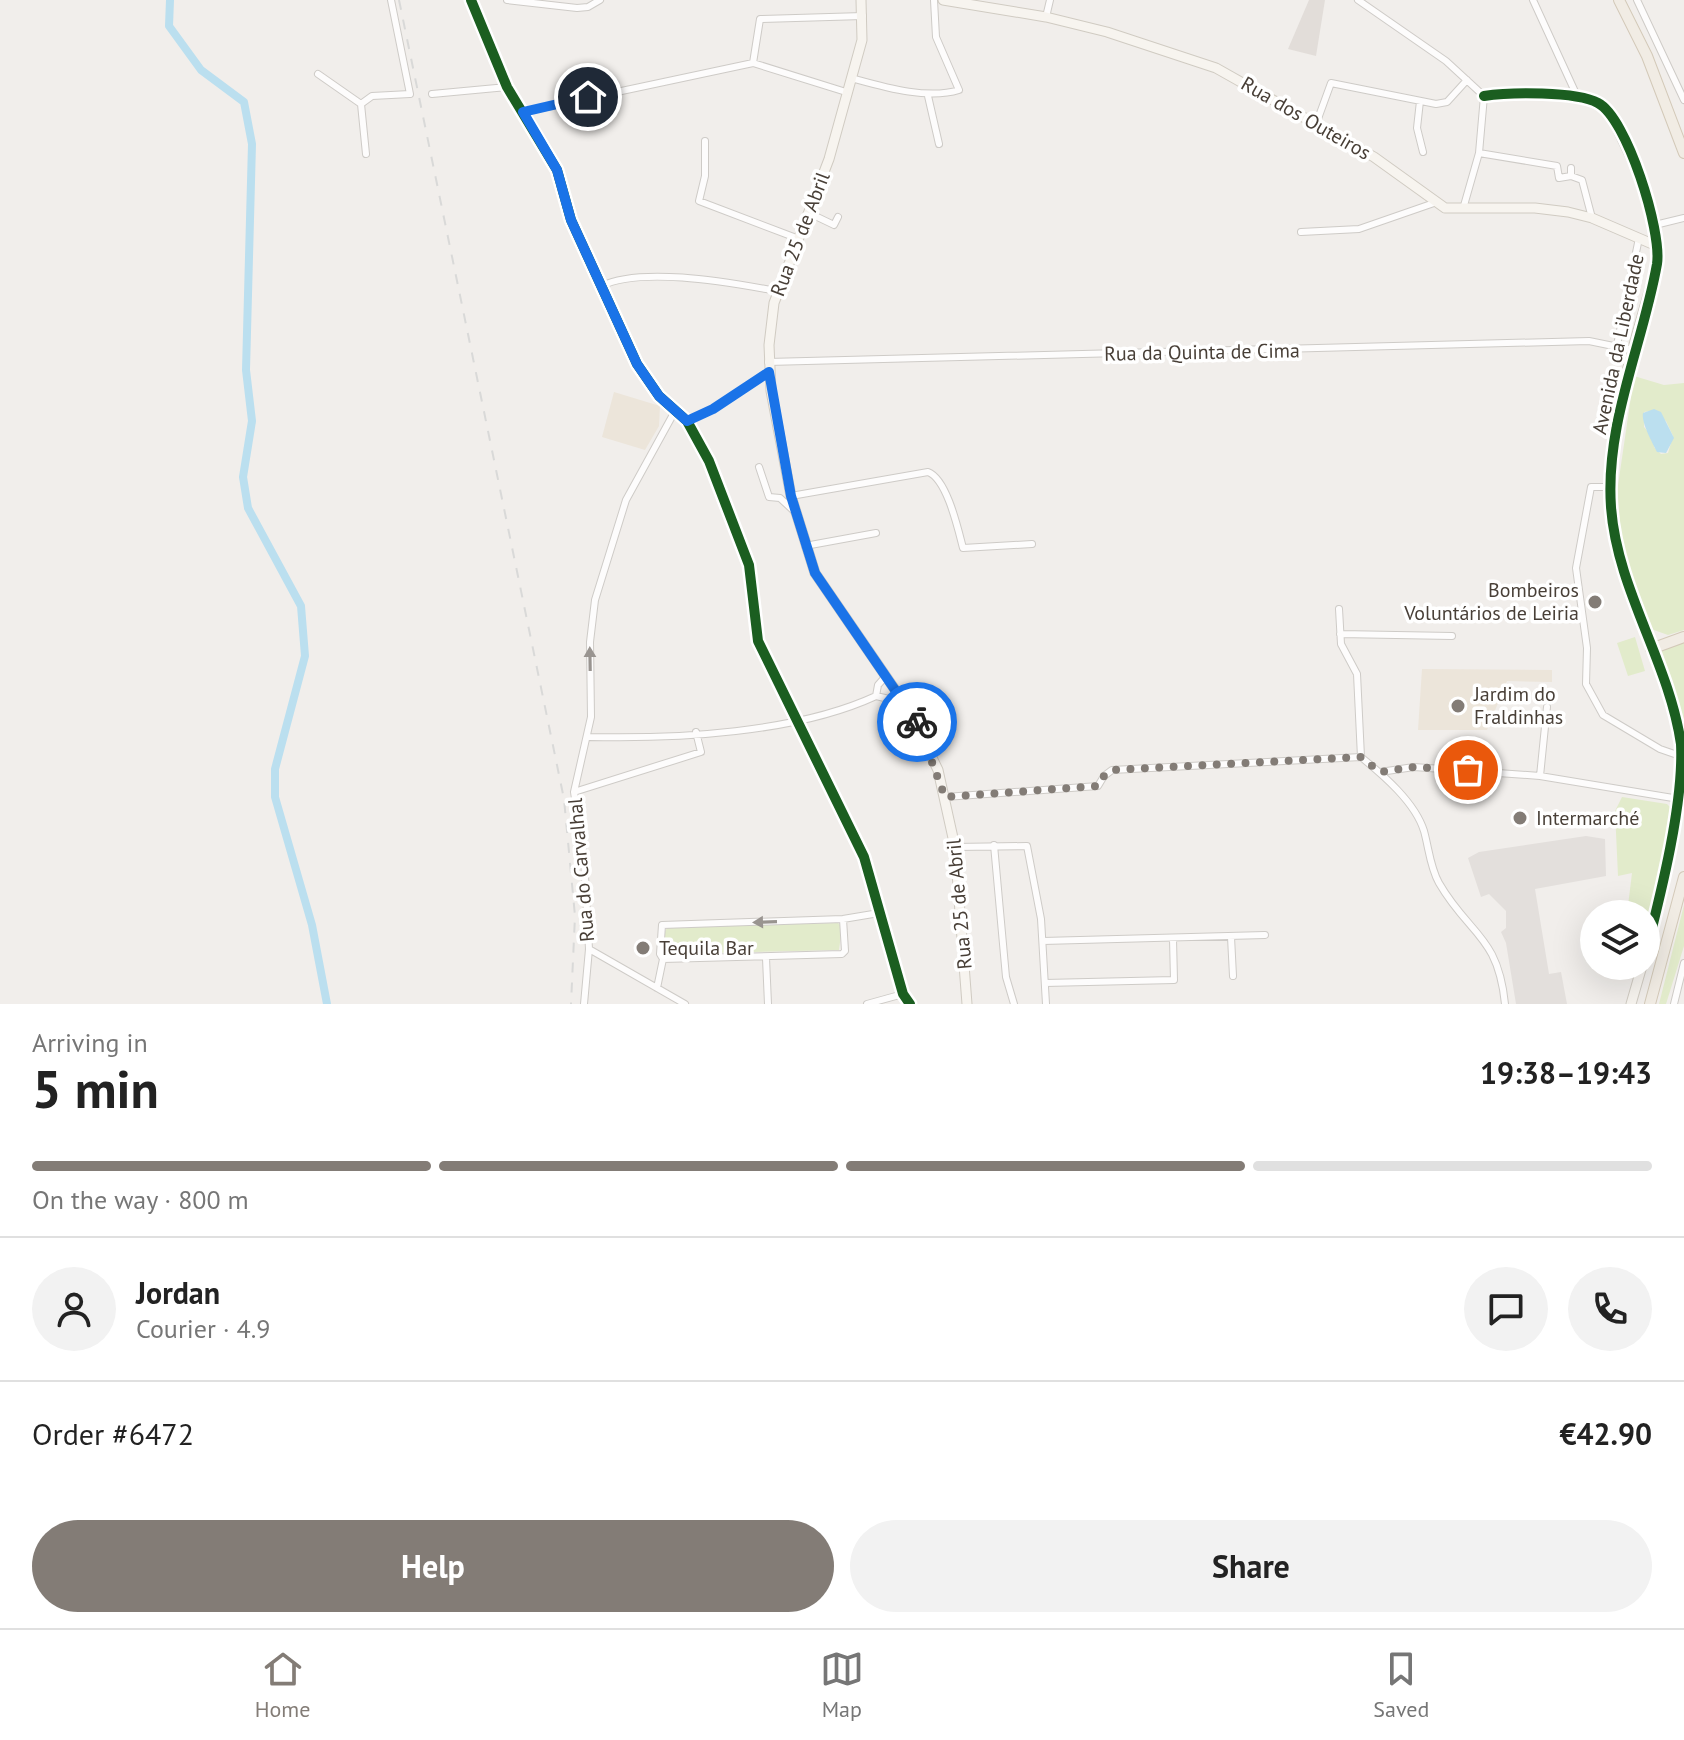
<!DOCTYPE html>
<meta charset="utf-8">
<style>
:root{--surface:#fff;--page:#f2f2f2;--text:#222;--muted:#767676;--line:#e0e0e0;--accent:#837c76}
body{margin:0;font-family:"PT Sans",sans-serif;background:var(--page);color:var(--text);height:100vh;display:flex;flex-direction:column;font-size:30px;white-space:nowrap}
*{box-sizing:border-box;margin:0}
p{font-size:26px;color:var(--muted)}
.icon{flex:none;width:44px;height:44px;fill:none;stroke:currentColor;stroke-width:2;stroke-linecap:round;stroke-linejoin:round}
.map{position:relative;height:1004px;overflow:hidden}
.side{display:flex;flex-direction:column;background:var(--surface);flex:1}
.side>*{flex:none}
.buttons{position:absolute;left:1580px;top:900px;display:grid;gap:16px}
.buttons a{display:grid;place-items:center;width:80px;height:80px;border-radius:50%;background:var(--surface);box-shadow:0 8px 32px #0002;font-size:40px}
.pin{position:absolute;display:grid;place-items:center;width:68px;height:68px;color:#fff;margin:-34px;border:4px solid #fff;border-radius:50%;box-shadow:0 2px 8px #0007}
.courier{position:absolute;display:grid;place-items:center;width:80px;height:80px;margin:-40px;border:6px solid #1a73e8;border-radius:50%;background:#fff;color:#222;box-shadow:0 2px 10px #0007}
.overview em{font-style:normal;font-weight:600}
.overview div{display:flex;flex-direction:column-reverse}
.overview{display:flex;align-items:center;justify-content:space-between;height:136px;padding:0 32px}
h1{font-size:52px;font-weight:600;line-height:60px}
.bar{display:grid;grid-template-columns:repeat(4,1fr);gap:12px 8px;align-content:center;height:96px;padding:0 32px}
.bar i{height:10px;border-radius:6px;background:var(--line)}
.bar .current{background:var(--accent)}
.bar p{grid-column:span 4}
.line{display:flex;align-items:center;gap:20px;padding:0 32px;border-top:2px solid var(--line)}
.line div{flex:1}
.round{display:grid;place-items:center;flex:none;width:84px;height:84px;border-radius:42px;background:var(--page)}
.button{display:flex;gap:16px;margin-top:auto;padding:16px 32px}
.button a{flex:1;height:92px;border-radius:48px;background:var(--accent);color:#fff;font-size:32px;font-weight:600;line-height:92px;text-align:center}
.button a+a{background:var(--page);color:var(--text)}
.menu{display:flex;justify-content:space-around;align-items:center;height:112px;border-top:2px solid var(--line);background:var(--surface);font-size:22px;color:var(--muted)}
.menu a{display:grid;justify-items:center;gap:4px}
.menu .current{color:var(--accent)}
.map>svg:first-child{display:block}
.industrial{fill:#e2ddd9}
.education{fill:#ece5da}
.green{fill:#e2ebcb;fill-rule:evenodd}
.parking{fill:#e3dfdc}
.water{fill:#bbdfef}
.lines{fill:none;stroke-linecap:round;stroke-linejoin:round}
.canal{stroke:#bbdfef;stroke-width:8}
.street-casing{stroke:#cecbc7;stroke-width:8}
.secondary-casing{stroke:#d0cbc2;stroke-width:11}
.primary-casing{stroke:#d3c9b8;stroke-width:12}
.street{stroke:#fdfcfc;stroke-width:6}
.secondary{stroke:#f7f4ef;stroke-width:9}
.primary{stroke:#f1ece4;stroke-width:10}
.rail{stroke:#d9d9d8;stroke-width:2;stroke-dasharray:10 10;stroke-linecap:butt}
.cycleway-casing{stroke:#fff;stroke-width:15}
.cycleway{stroke:#1b5e20;stroke-width:10}
.oneway{fill:#999490}
.done{stroke:#837c76;stroke-width:8;stroke-dasharray:0 14.4}
.route{stroke:#1a73e8;stroke-width:10}
.poi-dot{fill:#837c76;stroke:#fff;stroke-width:3}
.labels{text-anchor:middle;dominant-baseline:central;stroke-width:7;stroke-linejoin:round;paint-order:stroke}
.street-label{font-size:20px;fill:#483f37;stroke:#fff}
.poi-label{font-size:20px;fill:#483f37;stroke:#fff;text-anchor:start}
</style>
<div class="map">
<svg width="1684" height="1004" viewBox="0 0 1684 1004">
<rect width="100%" height="100%" fill="#f1eeeb"/>
<!-- industrial -->
<path class="industrial" d="M 1309,0 L 1325,0 L 1316,56 L 1288,49 Z"/>
<!-- education -->
<path class="education" d="M 614,392 L 660,406 L 659,426 L 645,450 L 602,437 Z
M 1422,669 L 1552,670 L 1552,682 L 1507,681 L 1487,730 L 1418,730 Z"/>
<!-- green -->
<path class="green" d="M 1634,376 L 1664,385 L 1684,383 L 1684,630 L 1668,635 L 1651,629 L 1623,555 L 1617,492 ZM 1650,411 L 1666,421 L 1673,436 L 1668,453 L 1661,454 L 1654,447 L 1654,438 L 1644,427 L 1644,412 Z
M 1635,637 L 1645,671 L 1628,676 L 1617,643 Z
M 1684,641 L 1684,729 L 1658,651 Z
M 1622,797 L 1667,804 L 1672,809 L 1646,929 L 1646,914 L 1627,914 L 1632,873 L 1618,876 L 1615,811 Z
M 1684,905 L 1684,946 L 1666,1004 L 1659,1004 Z
M 838,923 L 842,927 L 839,950 L 667,954 C 662,949 662,933 668,927 Z"/>
<!-- parking -->
<path class="parking" d="M 1586,836 L 1605,839 L 1606,876 L 1535,889 L 1549,974 L 1561,972 L 1567,1004 L 1516,1004 L 1506,943 L 1501,932 L 1506,928 L 1506,911 L 1489,894 L 1481,897 L 1468,858 L 1479,852 Z"/>
<!-- water -->
<path class="water" d="M 1654,409 L 1661,412 L 1674,438 L 1666,453 L 1657,452 C 1652,442 1641,422 1643,413 Z"/>
<g class="lines">
<!-- canal -->
<path class="canal" d="M 170,0 L 169,26 L 201,70 L 244,102 L 252,144 L 246,370 L 252,421 L 243,477 L 248,508 L 301,606 L 305,656 L 275,769 L 275,797 L 312,925 L 327,1004"/>
<!-- street casing -->
<g class="street-casing">
<path id="street" d="M 471,0 L 507,87 L 557,170 L 571,220 L 637,364 L 659,396 L 687,421 L 709,461 L 749,565 L 758,641 L 864,857 L 903,994 L 910,1004
M 507,0 L 577,8 L 588,7 L 600,0
M 1358,0 L 1446,61 L 1484,96
M 1533,0 L 1577,96
M 1637,0 L 1684,100
M 1046,17 L 1050,0
M 753,63 L 760,19 L 863,16
M 318,74 L 361,104 L 366,154
M 851,78 C 884,87 927,100 959,90 L 936,37 L 934,0
M 432,94 L 507,87
M 928,96 L 939,144
M 1484,96 L 1577,96 L 1607,110 L 1646,193 L 1657,245
M 1420,101 L 1417,128 L 1423,152
M 361,104 L 372,96 L 410,94 L 391,0
M 523,112 L 753,63 L 846,92
M 1315,127 L 1331,83 L 1436,104 L 1447,102 L 1467,80
M 705,141 L 705,176 L 699,201 L 799,239
M 1479,153 L 1557,166 L 1559,178 L 1571,176
M 1571,168 L 1571,176 L 1582,180 L 1592,218
M 1463,209 L 1479,153 L 1484,96
M 809,213 L 834,225 L 838,217
M 1655,225 L 1684,218
M 1301,232 L 1359,229 L 1434,203
M 601,286 C 643,266 731,283 777,291
M 1617,345 L 1639,238
M 768,362 L 1589,341 L 1633,350
M 687,421 L 713,409 L 769,372
M 759,467 L 769,497 L 780,498 L 795,512
M 1610,487 L 1591,487 L 1576,568 L 1587,648 L 1586,684 L 1603,715 L 1660,749 L 1683,757
M 791,496 L 928,472 C 947,479 958,529 963,548 L 1032,544
M 805,546 L 876,533
M 1339,609 L 1341,644 L 1357,674 L 1361,757 C 1383,775 1415,802 1424,831 C 1429,849 1430,867 1439,883 C 1469,935 1498,935 1505,1004
M 1340,634 L 1452,636
M 876,696 L 878,685 L 886,676
M 589,737 C 677,739 796,733 876,696 L 889,699 L 899,695
M 1380,772 L 1414,767 L 1540,776 L 1679,799
M 1540,776 L 1547,707
M 574,792 L 701,752 L 696,732
M 945,797 L 1098,786 L 1104,776 L 1112,770 L 1361,757
M 994,845 L 1006,977 L 1014,1004
M 955,847 L 1027,846 L 1041,919 L 1046,1004
M 843,919 L 845,951 L 842,954 L 663,959 L 660,954 L 662,925 L 843,919 L 879,913
M 1231,937 L 1233,976
M 1043,941 L 1265,935
M 589,949 L 685,1004
M 766,958 L 768,1004
M 1045,983 L 1174,980 L 1173,939
M 657,988 L 663,959
M 584,1004 L 589,949 L 584,858 L 574,792 L 591,717 L 590,642 L 595,600 L 626,500 L 675,411
M 867,1004 L 903,994
M 1674,1004 L 1684,963"/>
</g>
<!-- secondary casing -->
<g class="secondary-casing">
<path id="secondary" d="M 861,0 L 862,40 L 829,159 L 774,303 L 769,345 L 771,391 L 791,496 L 815,573 L 909,710 L 938,770 L 955,847 L 967,1004
M 943,0 L 1046,17 L 1107,32 L 1216,68 L 1374,157 L 1445,208 L 1535,208 L 1568,212 L 1592,218 L 1657,246 L 1657,264 C 1636,340 1605,426 1611,507 C 1617,591 1669,662 1681,744 C 1684,802 1661,893 1646,952
M 1631,1004 L 1642,966"/>
</g>
<!-- primary casing -->
<g class="primary-casing">
<path id="primary" d="M 1619,0 L 1647,56 L 1684,153
M 1651,649 L 1684,637
M 1650,1004 L 1684,877"/>
</g>
<!-- street -->
<use href="#street" class="street"/>
<!-- secondary -->
<use href="#secondary" class="secondary"/>
<!-- primary -->
<use href="#primary" class="primary"/>
<!-- rail -->
<path class="rail" d="M 399,0 L 564,799 L 575,916 L 571,1004"/>
<!-- cycleway casing -->
<g class="cycleway-casing">
<path id="cycleway" d="M 471,0 L 507,87 L 557,170 L 571,220 L 637,364 L 659,396 L 687,421 L 709,461 L 749,565 L 758,641 L 864,857 L 903,994 L 910,1004
M 1484,96 C 1509,92 1576,91 1598,103 C 1627,118 1662,231 1657,264 C 1643,344 1605,423 1611,507 C 1617,590 1669,662 1681,744 C 1684,802 1661,893 1646,952"/>
</g>
<!-- cycleway -->
<use href="#cycleway" class="cycleway"/>
</g>
<!-- one-way arrows -->
<defs><path id="oneway-solid" d="M-6-.8H1V-3.2L6.5 0L1 3.2V.8H-6Z" transform="scale(2)"/></defs>
<g class="oneway">
<use href="#oneway-solid" transform="translate(590 659) rotate(-91)"/>
<use href="#oneway-solid" transform="translate(765 922) rotate(178)"/>
</g>
<g class="lines">
<!-- done -->
<path class="done" d="M 917,722 L 945,797 L 1098,786 L 1104,776 L 1112,770 L 1361,757 L 1380,772 L 1414,767 L 1468,770"/>
<!-- route -->
<path class="route" d="M 588,97 L 523,112 L 557,170 L 571,220 L 637,364 L 659,396 L 687,421 L 713,409 L 769,372 L 791,496 L 815,573 L 917,722"/>
</g>
<!-- markers -->
<g class="poi-dot">
<circle cx="1595" cy="602" r="8"/>
<circle cx="1458" cy="706" r="8"/>
<circle cx="1520" cy="818" r="8"/>
<circle cx="643" cy="948" r="8"/>
</g>
<g class="labels">
<!-- street labels -->
<g class="street-label">
<text transform="translate(1306 118) rotate(30)">Rua dos Outeiros</text>
<text transform="translate(800 234) rotate(-69)">Rua 25 de Abril</text>
<text transform="translate(1618 344) rotate(-78)">Avenida da Liberdade</text>
<text transform="translate(1202 352) rotate(-1)">Rua da Quinta de Cima</text>
<text transform="translate(581 870) rotate(-95)">Rua do Carvalhal</text>
<text transform="translate(959 904) rotate(-95)">Rua 25 de Abril</text>
</g>
<!-- poi labels -->
<g class="poi-label">
<text x="1579" y="590" text-anchor="end">Bombeiros<tspan x="1579" dy="23">Voluntários de Leiria</tspan></text>
<text x="1474" y="694">Jardim do<tspan x="1474" dy="23">Fraldinhas</tspan></text>
<text x="1536" y="818">Intermarché</text>
<text x="659" y="948">Tequila Bar</text>
</g>
</g>
</svg>
<div class="buttons">
<a><svg class="icon" aria-label="layers" viewBox="0 0 24 24"><path d="M12 4l9 5-9 5-9-5zM3 14l9 5 9-5"/></svg></a>
</div>
<div class="pin" style="left:1468px;top:770px;background:#ea580c"><svg class="icon" aria-label="bag" viewBox="0 0 24 24"><path d="M5 8h14l-1 12H6zM9 8a3 3 0 0 1 6 0"/></svg></div>
<div class="pin" style="left:588px;top:97px;background:#1f2937"><svg class="icon" aria-label="home" viewBox="0 0 24 24"><path d="M3 11l9-7 9 7M6 9v11h12V9"/></svg></div>
<div class="courier" style="left:917px;top:722px"><svg class="icon" aria-label="bike" viewBox="0 0 24 24"><circle cx="6" cy="16" r="4"/><circle cx="18" cy="16" r="4"/><path d="M6 16l4-8h5l3 8M10 8l3 8H6M13 5h3"/></svg></div>
</div>
<section class="side">
<div class="overview"><div><h1>5 min</h1><p>Arriving in</p></div><em>19:38–19:43</em></div>
<div class="bar"><i class="current"></i><i class="current"></i><i class="current"></i><i></i><p>On the way · 800 m</p></div>
<div class="line" style="height:144px"><a class="round"><svg class="icon" aria-label="person" viewBox="0 0 24 24"><circle cx="12" cy="8" r="4"/><path d="M4 21q1-7 8-7t8 7"/></svg></a><div><b>Jordan</b><p>Courier · 4.9</p></div><a class="round"><svg class="icon" aria-label="chat" viewBox="0 0 24 24"><path d="M4 5h16v11H9l-5 4z"/></svg></a><a class="round"><svg class="icon" aria-label="phone" viewBox="0 0 24 24"><path d="M5 4h4l2 5-3 2q2 4 5 5l2-3 5 2v4C11 20 4 13 5 4z"/></svg></a></div>
<div class="line" style="height:104px"><div>Order #6472</div><b>€42.90</b></div>
<div class="button"><a>Help</a><a>Share</a></div>
</section>
<nav class="menu">
<a class="current"><svg class="icon" aria-label="home" viewBox="0 0 24 24"><path d="M3 11l9-7 9 7M6 9v11h12V9"/></svg>Home</a>
<a><svg class="icon" aria-label="map" viewBox="0 0 24 24"><path d="M3 6l6-2 6 2 6-2v14l-6 2-6-2-6 2zM9 4v14M15 6v14"/></svg>Map</a>
<a><svg class="icon" aria-label="saved" viewBox="0 0 24 24"><path d="M7 4h10v16l-5-4-5 4z"/></svg>Saved</a>
</nav>
